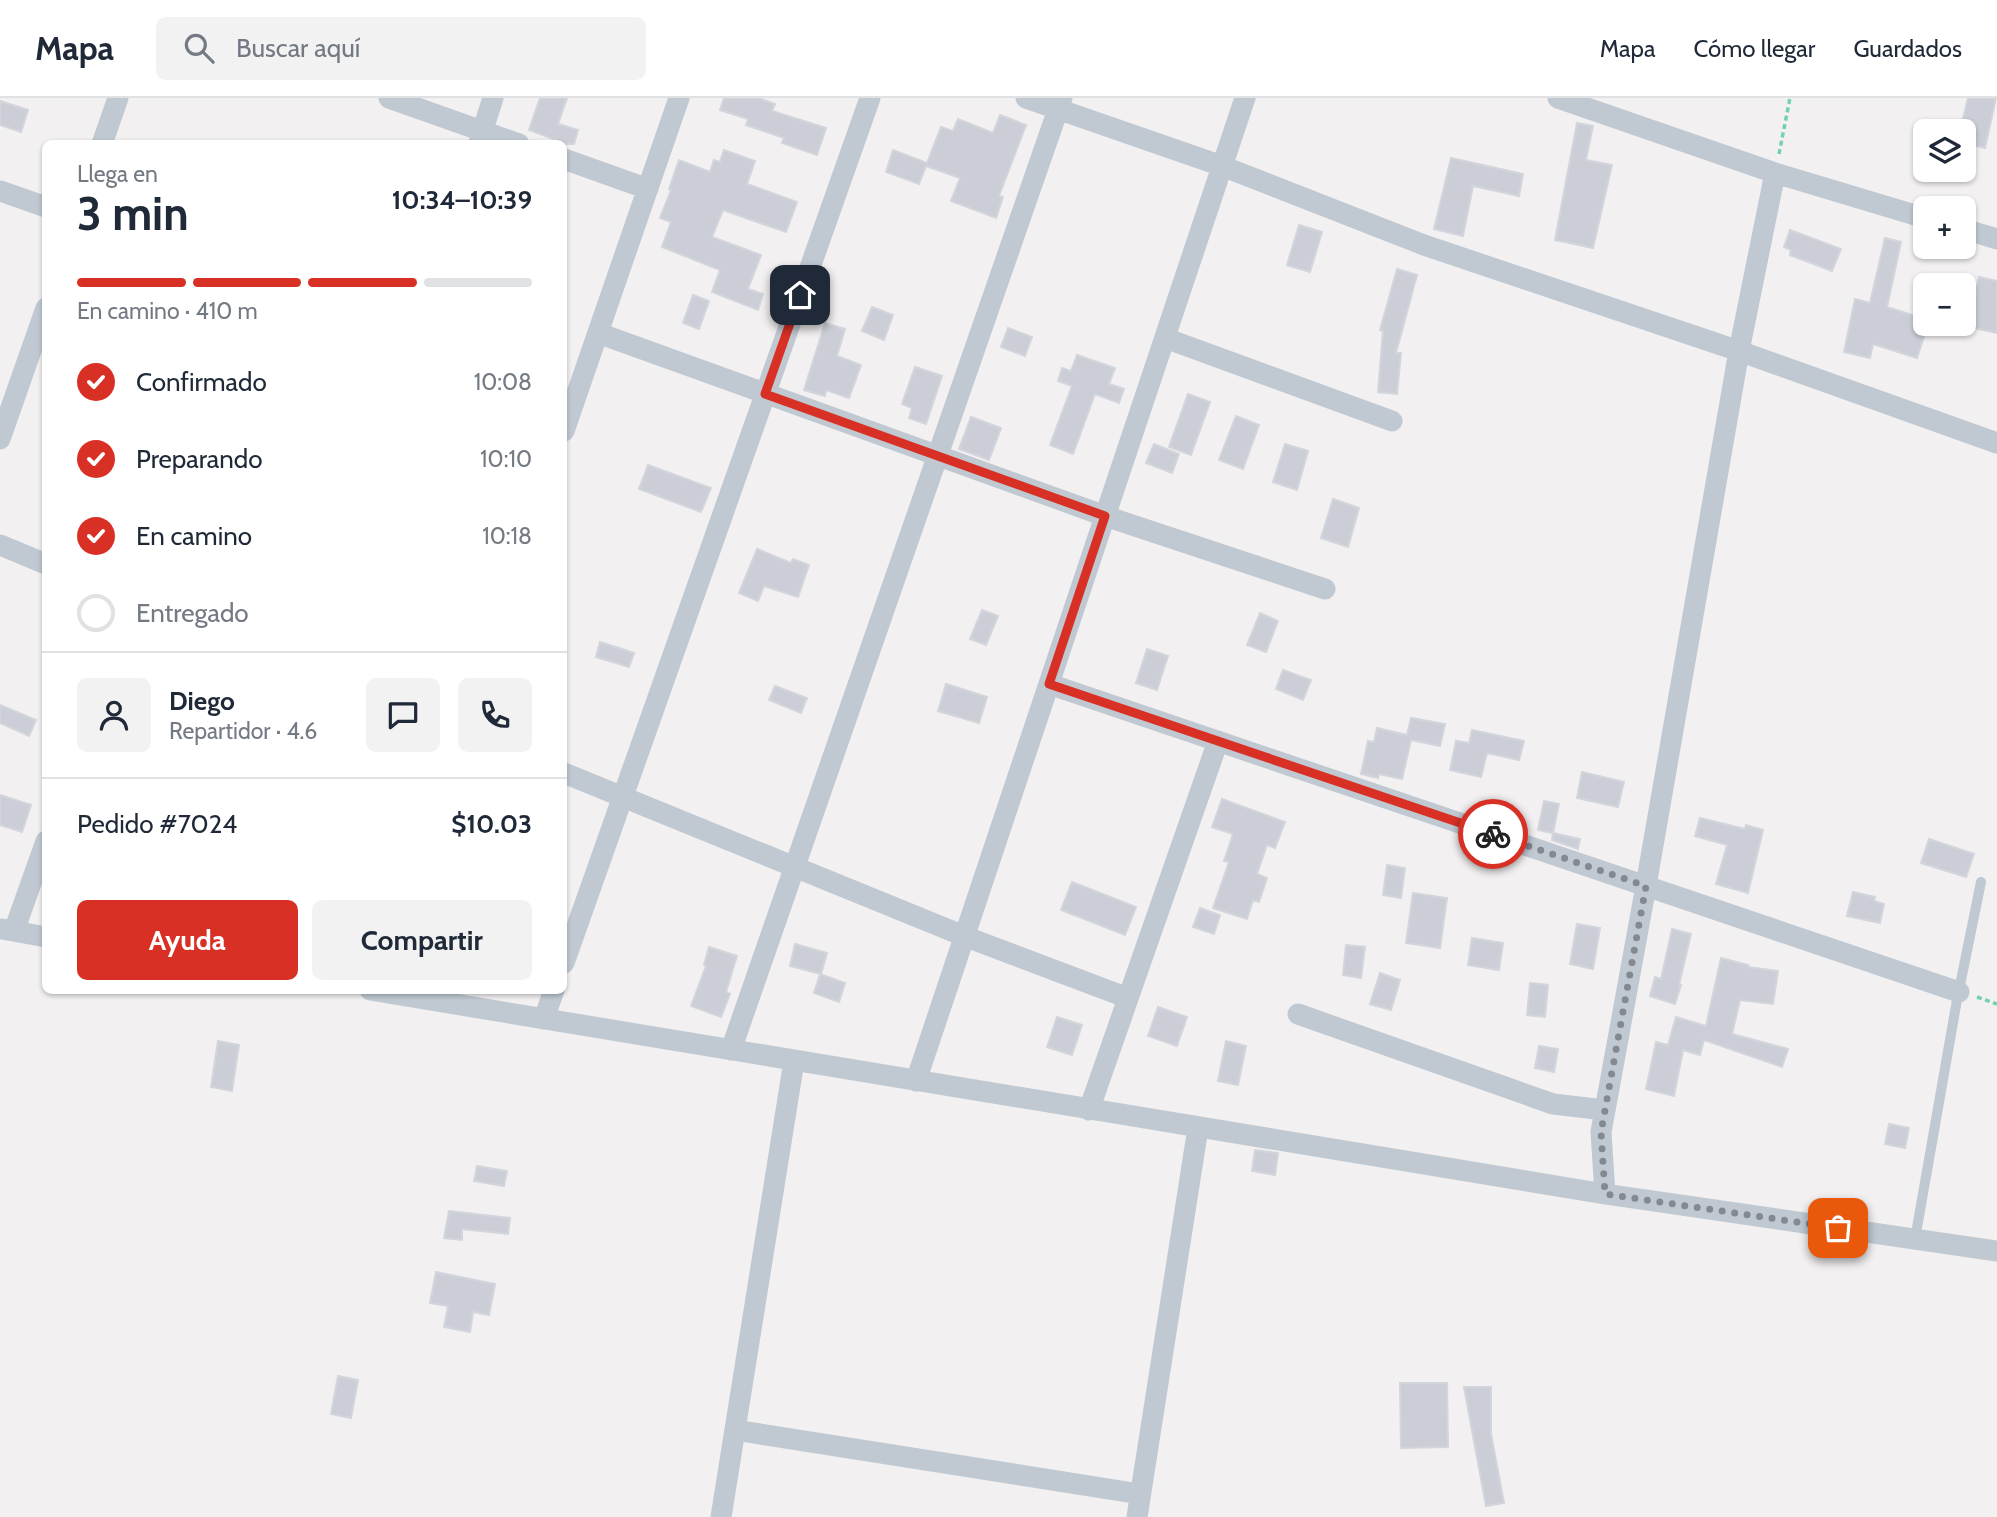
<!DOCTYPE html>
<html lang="es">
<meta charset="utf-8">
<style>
:root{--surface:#fff;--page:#f2f2f3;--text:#1f2937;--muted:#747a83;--line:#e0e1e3;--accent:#d93025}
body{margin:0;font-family:Cabin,sans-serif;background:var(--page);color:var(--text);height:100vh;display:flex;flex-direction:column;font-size:26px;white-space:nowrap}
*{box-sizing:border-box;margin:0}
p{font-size:23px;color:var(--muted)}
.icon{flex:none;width:38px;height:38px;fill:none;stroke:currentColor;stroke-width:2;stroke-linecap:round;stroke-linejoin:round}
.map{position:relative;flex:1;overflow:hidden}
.drawer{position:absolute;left:42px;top:42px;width:525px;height:854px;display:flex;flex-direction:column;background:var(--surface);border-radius:10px;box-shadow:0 2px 5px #0004}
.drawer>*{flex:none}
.tools{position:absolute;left:1913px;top:21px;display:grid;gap:14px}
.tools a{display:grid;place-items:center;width:63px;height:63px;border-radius:10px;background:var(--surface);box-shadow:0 2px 5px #0004;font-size:35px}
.pin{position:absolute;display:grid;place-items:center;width:60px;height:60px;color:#fff;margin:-30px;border-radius:14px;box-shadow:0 4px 10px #0006}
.courier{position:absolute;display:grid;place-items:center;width:70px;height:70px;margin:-35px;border:5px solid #d93025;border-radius:50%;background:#fff;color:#222;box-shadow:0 2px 9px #0007}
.headline em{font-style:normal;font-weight:700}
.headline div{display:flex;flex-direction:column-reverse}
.headline{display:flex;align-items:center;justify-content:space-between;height:119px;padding:0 35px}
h1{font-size:46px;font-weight:700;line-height:52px}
.bar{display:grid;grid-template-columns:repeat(4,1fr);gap:10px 7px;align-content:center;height:84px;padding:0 35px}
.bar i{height:9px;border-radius:5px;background:var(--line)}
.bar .current{background:var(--accent)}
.bar p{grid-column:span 4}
.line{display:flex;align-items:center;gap:18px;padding:0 35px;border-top:2px solid var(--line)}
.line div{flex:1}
.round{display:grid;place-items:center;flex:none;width:74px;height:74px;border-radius:10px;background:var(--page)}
ol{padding:0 35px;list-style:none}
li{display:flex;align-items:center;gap:21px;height:77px}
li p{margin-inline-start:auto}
li .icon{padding:7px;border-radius:50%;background:var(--accent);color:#fff;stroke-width:4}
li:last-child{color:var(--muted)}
li i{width:38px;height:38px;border:4px solid var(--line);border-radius:50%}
.action{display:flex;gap:14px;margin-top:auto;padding:14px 35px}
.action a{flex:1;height:80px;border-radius:10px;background:var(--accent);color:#fff;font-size:28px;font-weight:700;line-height:80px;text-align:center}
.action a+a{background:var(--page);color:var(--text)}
header{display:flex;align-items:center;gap:42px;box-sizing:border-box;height:98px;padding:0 35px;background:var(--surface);border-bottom:2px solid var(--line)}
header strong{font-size:33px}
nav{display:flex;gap:38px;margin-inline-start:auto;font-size:24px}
.search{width:490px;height:63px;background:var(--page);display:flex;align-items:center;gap:18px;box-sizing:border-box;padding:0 24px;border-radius:10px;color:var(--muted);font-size:26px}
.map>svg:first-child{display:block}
.building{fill:#cbced6;stroke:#d3d5dc;stroke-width:2}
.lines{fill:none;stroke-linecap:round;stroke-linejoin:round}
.path{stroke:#73d1ac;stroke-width:3.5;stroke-dasharray:5 3.5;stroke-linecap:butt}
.lane{stroke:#c0c9d2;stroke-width:10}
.street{stroke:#c0c9d2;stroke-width:21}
.done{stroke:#838991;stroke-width:7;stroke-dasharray:0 12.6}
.route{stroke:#d93025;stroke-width:9}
</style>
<header>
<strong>Mapa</strong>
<div class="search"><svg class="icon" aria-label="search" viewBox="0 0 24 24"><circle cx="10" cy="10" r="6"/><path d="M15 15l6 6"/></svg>Buscar aquí</div>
<nav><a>Mapa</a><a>Cómo llegar</a><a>Guardados</a></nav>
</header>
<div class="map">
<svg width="1997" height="1419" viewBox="0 0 1997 1419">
<rect width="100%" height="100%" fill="#f2f0f0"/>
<!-- building -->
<path class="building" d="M 540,0 L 567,0 L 558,26 L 578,32 L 574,46 L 555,46 L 556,42 L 529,32 Z
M 724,0 L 758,0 L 775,6 L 772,13 L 826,30 L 817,57 L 782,45 L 784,40 L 746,27 L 748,21 L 720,12 Z
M 1968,0 L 1996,0 L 1985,50 L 1964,45 L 1964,33 L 1960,33 Z
M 0,3 L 28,12 L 21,34 L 0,27 Z
M 1000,17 L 1026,27 L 999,98 L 1003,99 L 996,120 L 951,103 L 960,80 L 926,68 L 919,86 L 886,74 L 893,52 L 927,65 L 941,29 L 953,33 L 958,21 L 993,35 Z
M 1577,25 L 1593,28 L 1586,62 L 1612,67 L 1593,150 L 1555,142 Z
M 724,52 L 755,63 L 747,86 L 797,104 L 786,134 L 723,112 L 712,139 L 761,157 L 748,191 L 763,196 L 758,212 L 712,194 L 720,172 L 662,149 L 671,124 L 660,120 L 671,92 L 669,91 L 679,62 L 710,74 L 714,62 L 720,64 Z
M 1451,60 L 1523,76 L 1519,98 L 1473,88 L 1463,138 L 1434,131 Z
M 1299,127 L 1322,134 L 1310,174 L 1287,167 Z
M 1790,132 L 1841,151 L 1832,173 L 1790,157 L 1791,152 L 1784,149 Z
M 1885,140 L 1901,144 L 1887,209 L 1925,221 L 1925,226 L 1928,226 L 1917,260 L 1873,246 L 1870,260 L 1844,254 L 1855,201 L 1870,205 Z
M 1397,171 L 1417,177 L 1396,255 L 1401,255 L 1397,296 L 1378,294 L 1383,233 L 1380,232 Z
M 1979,179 L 1997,183 L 1997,235 L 1969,229 Z
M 693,197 L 709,203 L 699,231 L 683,225 Z
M 872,209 L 893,217 L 884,242 L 862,233 Z
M 825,225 L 845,231 L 837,258 L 861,267 L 849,300 L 826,292 L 825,298 L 804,292 Z
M 1008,230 L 1032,239 L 1025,258 L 1001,249 Z
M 1077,257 L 1115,270 L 1109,286 L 1124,291 L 1119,305 L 1095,296 L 1073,356 L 1050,347 L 1072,288 L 1058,283 L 1062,270 L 1071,273 Z
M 915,269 L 942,278 L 926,326 L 909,320 L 912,310 L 902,306 Z
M 1188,296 L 1210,304 L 1191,357 L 1169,349 Z
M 1236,318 L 1259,327 L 1243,371 L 1219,362 Z
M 971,319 L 1001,330 L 989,362 L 959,351 Z
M 1154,346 L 1179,356 L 1172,375 L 1146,365 Z
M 1285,346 L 1308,353 L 1297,392 L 1273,384 Z
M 648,367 L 711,390 L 701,414 L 639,391 Z
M 1333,401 L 1359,410 L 1348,449 L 1321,440 Z
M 757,451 L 791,465 L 793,461 L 809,467 L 798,499 L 764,488 L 758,503 L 739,495 Z
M 982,512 L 998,518 L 986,547 L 970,541 Z
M 1260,515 L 1278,523 L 1266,554 L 1247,547 Z
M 600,544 L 634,555 L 629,569 L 596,559 Z
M 1147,551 L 1168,558 L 1157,592 L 1136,585 Z
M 1283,572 L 1311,582 L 1303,602 L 1276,591 Z
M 946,586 L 987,599 L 979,625 L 938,613 Z
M 775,588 L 807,600 L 801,615 L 769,602 Z
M 0,607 L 36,622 L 29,638 L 0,625 Z
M 1411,620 L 1445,626 L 1440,648 L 1411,642 L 1402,681 L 1379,676 L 1378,680 L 1361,676 L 1368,643 L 1374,644 L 1377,630 L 1407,637 Z
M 1472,632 L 1524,643 L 1519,662 L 1487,655 L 1481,679 L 1450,672 L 1456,643 L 1469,645 Z
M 1582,674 L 1624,684 L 1618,709 L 1577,700 Z
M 0,697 L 31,707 L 22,734 L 0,727 Z
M 1222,701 L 1285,724 L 1275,750 L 1267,747 L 1257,776 L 1267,780 L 1259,804 L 1253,802 L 1247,821 L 1213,810 L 1229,764 L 1224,763 L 1233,736 L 1212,729 Z
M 1544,703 L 1559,706 L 1553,735 L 1538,732 Z
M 1700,720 L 1745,731 L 1746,727 L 1763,732 L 1748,795 L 1716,786 L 1727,747 L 1695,738 Z
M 1553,735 L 1580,741 L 1578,751 L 1552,742 Z
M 1929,741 L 1974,756 L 1966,779 L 1921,765 Z
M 1387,767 L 1405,770 L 1401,800 L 1383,797 Z
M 1072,784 L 1136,809 L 1125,837 L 1061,812 Z
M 1853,794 L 1875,799 L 1874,803 L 1884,806 L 1880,825 L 1847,818 Z
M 1413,795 L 1447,800 L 1440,850 L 1406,845 Z
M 1200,810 L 1220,817 L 1214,836 L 1193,829 Z
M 1577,826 L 1600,830 L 1593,871 L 1570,866 Z
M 1672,831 L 1691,836 L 1679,887 L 1681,887 L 1675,906 L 1650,898 L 1655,879 L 1661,881 Z
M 1472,840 L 1503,845 L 1499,872 L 1468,867 Z
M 795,846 L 827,855 L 821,876 L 790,868 Z
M 1346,847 L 1365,849 L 1361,880 L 1343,877 Z
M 709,849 L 737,858 L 726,894 L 730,896 L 721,919 L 691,908 L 706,868 L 704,867 Z
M 1721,860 L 1748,867 L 1748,869 L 1778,873 L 1773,906 L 1740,902 L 1732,936 L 1788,951 L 1782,969 L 1704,942 L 1700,957 L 1683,952 L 1674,998 L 1646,991 L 1656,944 L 1668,947 L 1676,919 L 1706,928 Z
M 1380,875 L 1400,882 L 1391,912 L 1370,906 Z
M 820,876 L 845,885 L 839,904 L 814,895 Z
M 1530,885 L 1548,887 L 1545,919 L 1527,917 Z
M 1158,909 L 1187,919 L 1177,948 L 1148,938 Z
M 1057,919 L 1082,927 L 1072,957 L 1047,949 Z
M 218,943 L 239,947 L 232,993 L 211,989 Z
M 1226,943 L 1246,948 L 1238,987 L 1218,983 Z
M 1539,948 L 1558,951 L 1554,974 L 1535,970 Z
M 1889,1026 L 1909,1030 L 1905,1050 L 1885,1046 Z
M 1255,1052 L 1278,1055 L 1275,1077 L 1252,1073 Z
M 477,1068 L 507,1073 L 504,1088 L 474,1083 Z
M 449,1113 L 510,1120 L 508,1136 L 462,1131 L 462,1142 L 444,1140 Z
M 436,1174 L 495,1186 L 489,1217 L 473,1214 L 470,1234 L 444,1229 L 448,1208 L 430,1205 Z
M 338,1278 L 358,1282 L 351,1320 L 331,1316 Z
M 1400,1285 L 1447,1285 L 1448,1349 L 1401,1350 Z
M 1464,1289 L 1491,1289 L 1491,1336 L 1504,1405 L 1486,1408 Z"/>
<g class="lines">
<!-- path -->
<path class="path" d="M 1779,56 L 1790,0
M 1977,899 L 1997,906"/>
<!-- lane -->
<path class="lane" d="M 1915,1141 L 1957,902 L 1981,784"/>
<!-- street -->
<path class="street" d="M 389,0 L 519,46
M 1026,0 L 1222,68 L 1424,147 L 1739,253 L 1997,345
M 1558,0 L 1775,75 L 1925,120
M 479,44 L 493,0
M 102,46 L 118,0
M 564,61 L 648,91
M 0,93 L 46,109
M 1964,131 L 1997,141
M 598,235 L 1105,418 L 1325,491
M 1165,240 L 1392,323
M 564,333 L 679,0
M 0,341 L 46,210
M 0,447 L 46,466
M 1049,586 L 1959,894
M 564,675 L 964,838 L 1128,900
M 2,831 L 46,839
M 14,833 L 46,743
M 564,865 L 870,0
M 370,892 L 1605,1096 L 1997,1153
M 1298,916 L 1553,1006 L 1605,1012
M 544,921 L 554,892
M 731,952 L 1062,0
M 916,983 L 1245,0
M 1089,1012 L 1218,643
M 1605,1096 L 1601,1034 L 1644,799 L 1739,253 L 1775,75
M 735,1332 L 1140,1396
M 721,1419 L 794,963
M 1137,1419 L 1198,1030"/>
</g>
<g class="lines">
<!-- done -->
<path class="done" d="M 1493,736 L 1646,788 L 1601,1034 L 1605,1096 L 1838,1130"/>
<!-- route -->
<path class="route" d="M 800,197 L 765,296 L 1105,418 L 1049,586 L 1493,736"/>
</g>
</svg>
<div class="tools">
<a><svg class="icon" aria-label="layers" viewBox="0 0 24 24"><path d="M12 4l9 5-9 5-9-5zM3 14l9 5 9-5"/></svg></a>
<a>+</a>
<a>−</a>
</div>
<div class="pin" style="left:1838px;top:1130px;background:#ea580c"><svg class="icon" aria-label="bag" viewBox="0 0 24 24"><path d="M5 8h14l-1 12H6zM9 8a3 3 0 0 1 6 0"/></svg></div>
<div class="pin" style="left:800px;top:197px;background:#1f2937"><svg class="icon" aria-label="home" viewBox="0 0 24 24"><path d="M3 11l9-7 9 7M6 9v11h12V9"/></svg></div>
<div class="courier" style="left:1493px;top:736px"><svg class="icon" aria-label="bike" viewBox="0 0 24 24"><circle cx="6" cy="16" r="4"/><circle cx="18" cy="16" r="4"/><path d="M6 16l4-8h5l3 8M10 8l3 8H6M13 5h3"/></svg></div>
<section class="drawer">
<div class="headline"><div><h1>3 min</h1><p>Llega en</p></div><em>10:34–10:39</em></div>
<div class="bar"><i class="current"></i><i class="current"></i><i class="current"></i><i></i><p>En camino · 410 m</p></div>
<ol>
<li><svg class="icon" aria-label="check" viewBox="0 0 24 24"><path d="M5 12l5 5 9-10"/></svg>Confirmado<p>10:08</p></li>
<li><svg class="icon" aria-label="check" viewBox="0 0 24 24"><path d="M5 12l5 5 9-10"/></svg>Preparando<p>10:10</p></li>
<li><svg class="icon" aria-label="check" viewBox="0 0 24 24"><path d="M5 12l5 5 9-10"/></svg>En camino<p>10:18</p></li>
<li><i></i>Entregado</li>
</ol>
<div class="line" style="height:126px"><a class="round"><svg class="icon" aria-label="person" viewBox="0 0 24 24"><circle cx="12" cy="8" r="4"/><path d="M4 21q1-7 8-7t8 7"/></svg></a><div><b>Diego</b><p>Repartidor · 4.6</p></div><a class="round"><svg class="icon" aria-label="chat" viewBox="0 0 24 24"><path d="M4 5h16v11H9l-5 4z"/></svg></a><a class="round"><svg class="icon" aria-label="phone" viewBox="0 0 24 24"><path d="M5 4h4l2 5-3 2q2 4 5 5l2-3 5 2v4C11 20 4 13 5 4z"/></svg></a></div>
<div class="line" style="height:91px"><div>Pedido #7024</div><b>$10.03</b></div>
<div class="action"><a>Ayuda</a><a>Compartir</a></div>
</section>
</div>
